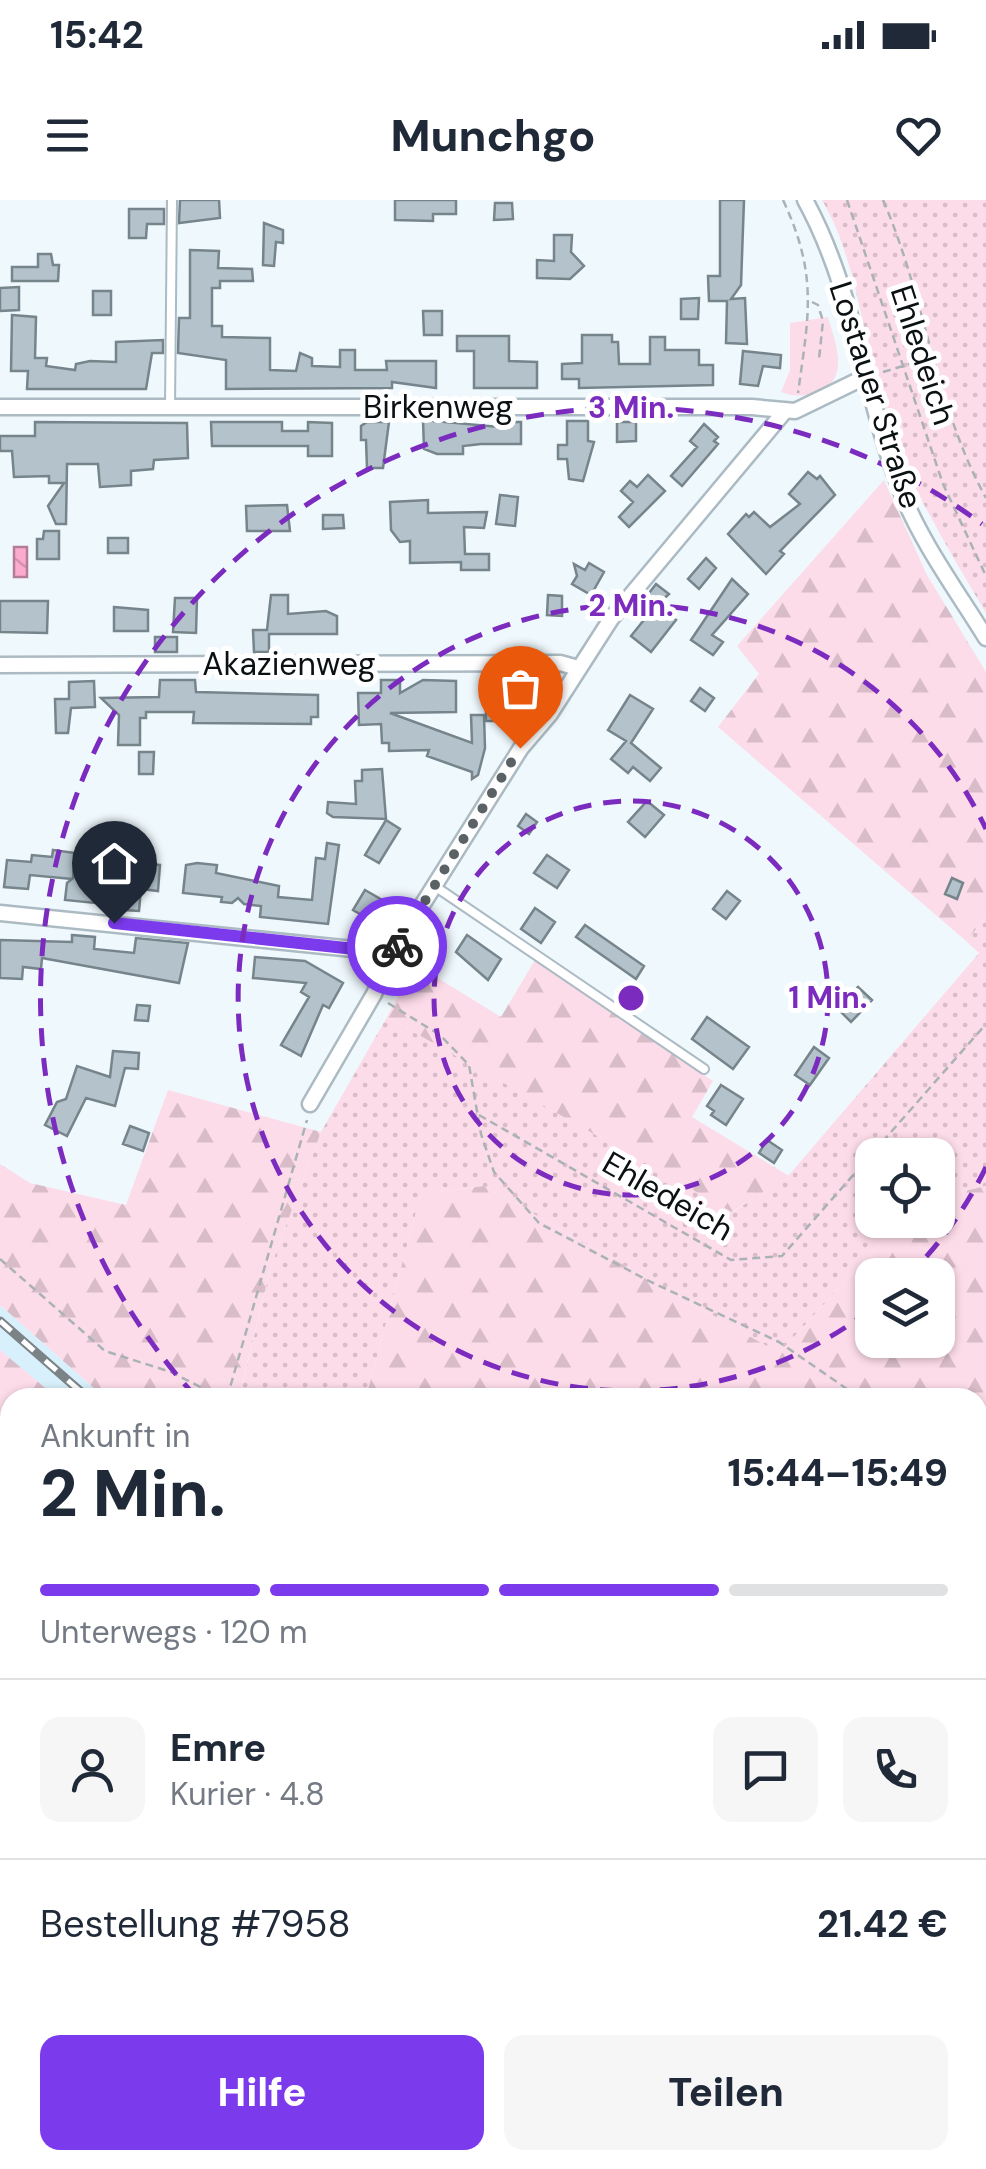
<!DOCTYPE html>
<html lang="de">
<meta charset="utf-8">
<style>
:root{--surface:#fff;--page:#f6f6f7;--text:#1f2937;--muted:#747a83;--line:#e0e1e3;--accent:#7c3aed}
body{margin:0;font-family:"DM Sans",sans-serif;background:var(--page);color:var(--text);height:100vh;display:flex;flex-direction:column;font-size:38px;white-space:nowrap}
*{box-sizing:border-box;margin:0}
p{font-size:32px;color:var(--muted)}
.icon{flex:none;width:55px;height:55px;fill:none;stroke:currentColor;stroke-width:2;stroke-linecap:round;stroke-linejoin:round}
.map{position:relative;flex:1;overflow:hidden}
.panel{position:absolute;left:0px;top:1188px;width:988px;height:782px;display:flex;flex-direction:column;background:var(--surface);border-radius:30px 30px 0 0;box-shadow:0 2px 8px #0004}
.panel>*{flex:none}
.tools{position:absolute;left:855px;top:938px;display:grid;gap:20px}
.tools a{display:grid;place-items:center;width:100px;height:100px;border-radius:20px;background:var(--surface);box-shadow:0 2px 8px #0004;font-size:50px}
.pin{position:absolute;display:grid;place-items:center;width:85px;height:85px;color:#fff;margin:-102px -42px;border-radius:50% 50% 50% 0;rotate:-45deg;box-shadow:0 0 10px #0007}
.pin .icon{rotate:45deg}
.courier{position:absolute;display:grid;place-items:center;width:100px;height:100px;margin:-50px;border:8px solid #7c3aed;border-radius:50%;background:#fff;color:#222;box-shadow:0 2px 12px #0007}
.overview em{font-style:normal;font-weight:800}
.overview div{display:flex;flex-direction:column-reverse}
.overview{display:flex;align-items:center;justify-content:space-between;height:170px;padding:0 40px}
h1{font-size:65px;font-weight:800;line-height:75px}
.bar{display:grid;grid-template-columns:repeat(4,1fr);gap:15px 10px;align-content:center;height:120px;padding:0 40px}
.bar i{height:12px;border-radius:8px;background:var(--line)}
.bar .on{background:var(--accent)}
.bar p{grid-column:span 4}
.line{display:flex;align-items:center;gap:25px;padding:0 40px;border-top:2px solid var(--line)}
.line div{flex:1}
.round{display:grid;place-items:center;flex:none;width:105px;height:105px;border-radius:20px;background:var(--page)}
.button{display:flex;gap:20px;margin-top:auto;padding:20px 40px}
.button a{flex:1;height:115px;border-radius:20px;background:var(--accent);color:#fff;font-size:40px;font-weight:800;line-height:115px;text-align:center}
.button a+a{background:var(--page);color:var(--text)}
.status{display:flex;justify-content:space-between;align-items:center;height:70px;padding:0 50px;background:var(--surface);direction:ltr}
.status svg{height:28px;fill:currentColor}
header{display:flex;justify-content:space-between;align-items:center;height:130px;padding:0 40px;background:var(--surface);font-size:45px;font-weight:800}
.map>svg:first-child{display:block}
.built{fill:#d8f0fb}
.grass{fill:url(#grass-dots)}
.forest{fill:url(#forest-firs);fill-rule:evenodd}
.park{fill:#fddce9}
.water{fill:url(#water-waves);stroke:#b37d96;stroke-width:2.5}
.building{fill:#b4c3cb;stroke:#76848b;stroke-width:2.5}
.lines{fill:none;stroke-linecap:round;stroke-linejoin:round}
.service-casing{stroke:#acbbc3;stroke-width:12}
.minor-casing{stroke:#acbbc3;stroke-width:19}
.path{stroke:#aab2b6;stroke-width:2.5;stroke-dasharray:8 5;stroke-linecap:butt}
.service{stroke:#fff;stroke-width:8}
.minor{stroke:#fff;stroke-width:14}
.rail-casing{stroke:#7c8387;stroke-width:9}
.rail{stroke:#fff;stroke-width:5;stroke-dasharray:15;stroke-linecap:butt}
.done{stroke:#5b6265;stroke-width:10;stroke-dasharray:0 18}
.route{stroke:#7c3aed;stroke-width:12}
.ring{fill:none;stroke:#7b2cbf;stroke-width:5;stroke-dasharray:18 12}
.labels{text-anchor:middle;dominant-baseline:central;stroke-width:10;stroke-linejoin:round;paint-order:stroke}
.street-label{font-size:32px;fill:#0b1113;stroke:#fff}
.centre{fill:#7b2cbf;stroke:#fff;stroke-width:5}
.ring-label{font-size:30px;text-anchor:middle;font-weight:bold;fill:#7b2cbf;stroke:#fff;stroke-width:10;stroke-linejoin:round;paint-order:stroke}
</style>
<div class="status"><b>15:42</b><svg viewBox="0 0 49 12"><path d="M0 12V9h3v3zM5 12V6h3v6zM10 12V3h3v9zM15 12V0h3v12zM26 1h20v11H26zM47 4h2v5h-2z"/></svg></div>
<header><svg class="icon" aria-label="menu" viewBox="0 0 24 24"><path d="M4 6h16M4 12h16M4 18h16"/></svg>Munchgo<svg class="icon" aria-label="heart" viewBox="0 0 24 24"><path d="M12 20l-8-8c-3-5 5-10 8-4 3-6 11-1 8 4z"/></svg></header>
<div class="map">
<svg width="986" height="1969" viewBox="0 0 986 1969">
<defs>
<pattern id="grass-dots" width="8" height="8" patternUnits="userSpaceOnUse" patternTransform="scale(2.5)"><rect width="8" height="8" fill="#fddce9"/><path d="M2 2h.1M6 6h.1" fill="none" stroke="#d8bcc7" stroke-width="1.8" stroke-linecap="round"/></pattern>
<pattern id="forest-firs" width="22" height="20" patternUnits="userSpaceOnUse" patternTransform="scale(2.5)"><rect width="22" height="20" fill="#fddce9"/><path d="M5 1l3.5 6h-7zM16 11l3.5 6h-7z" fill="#d8bcc7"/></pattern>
<pattern id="water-waves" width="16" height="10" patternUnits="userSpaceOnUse" patternTransform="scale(2.5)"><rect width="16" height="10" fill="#fbabce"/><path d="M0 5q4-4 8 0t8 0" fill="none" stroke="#d692b0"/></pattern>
</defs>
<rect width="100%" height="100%" fill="#eff8fd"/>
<!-- built -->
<path class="built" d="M 0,1105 L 104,1197 L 56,1197 L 0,1150 Z
M 927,1960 L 975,1960 L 985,1969 L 938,1969 Z"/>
<!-- grass -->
<path class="grass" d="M 822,0 L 986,0 L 986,413 C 945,343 903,277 881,199 C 862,134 857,60 822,0 Z
M 986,717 L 986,986 L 938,997 L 938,955 L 872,955 L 872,1020 L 902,1020 L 779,1153 L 484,986 L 421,994 L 366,1197 L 239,1198 L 271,1066 L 321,932 L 387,817 L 733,1012 L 789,975 L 979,753 L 966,741 Z
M 978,1776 L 986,1779 L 986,1892 L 978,1884 Z
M 0,1835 L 10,1851 L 10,1960 L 78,1960 L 83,1969 L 0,1969 Z
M 543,1960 L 634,1960 L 626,1969 L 531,1969 Z
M 805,1960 L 848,1960 L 861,1969 L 815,1969 Z"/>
<!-- forest -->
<path class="forest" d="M 884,280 L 927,375 L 986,472 L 986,717 L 966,741 L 718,527 L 759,474 L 737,446 Z
M 535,760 L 713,881 L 692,917 L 789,976 L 732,1012 L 387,817 L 415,764 L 501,817 Z
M 168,890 L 321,932 L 271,1066 L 239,1197 L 104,1197 L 0,1105 L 0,964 L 30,983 L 126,1005 Z
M 484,986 L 779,1153 L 902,1020 L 938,1020 L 938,997 L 986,986 L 986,1779 L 978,1775 L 978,1198 L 366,1197 L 421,994 ZM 872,1075 L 938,1075 L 938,1140 L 872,1140 Z
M 0,1150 L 56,1197 L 10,1198 L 10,1851 L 0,1835 Z
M 978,1884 L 986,1892 L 986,1969 L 975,1960 Z
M 78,1960 L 543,1960 L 531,1969 L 83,1969 Z
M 848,1960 L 927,1960 L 938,1969 L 861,1969 Z"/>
<!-- park -->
<path class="park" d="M 828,117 C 832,132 839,149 838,165 C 837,193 802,201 781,192 L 790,170 L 790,123 Z"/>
<!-- water -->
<path class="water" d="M 14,347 L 27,347 L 27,377 L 14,377 Z
M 634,1960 L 805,1960 L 815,1969 L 626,1969 Z"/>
<!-- building -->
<path class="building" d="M 180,0 L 219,0 L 220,18 L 179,23 Z
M 395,0 L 456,0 L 456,14 L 433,14 L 433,21 L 395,20 Z
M 720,0 L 744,0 L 741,85 L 731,99 L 745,98 L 747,144 L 726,143 L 727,101 L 709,101 L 708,76 L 720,76 Z
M 495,3 L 512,3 L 513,19 L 494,20 Z
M 129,9 L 164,9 L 164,24 L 147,24 L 146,38 L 129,38 Z
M 264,23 L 283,30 L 283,43 L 276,42 L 274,66 L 263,65 Z
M 554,35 L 572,35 L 571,52 L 584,66 L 570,79 L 537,78 L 537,60 L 554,61 Z
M 190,50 L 219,51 L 218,68 L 252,69 L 253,81 L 220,81 L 220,88 L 212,88 L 212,126 L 222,126 L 222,137 L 270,138 L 270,170 L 296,171 L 300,153 L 312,158 L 312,166 L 340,167 L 340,150 L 355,150 L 355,170 L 387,170 L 386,161 L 436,161 L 436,188 L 392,182 L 392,188 L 226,189 L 226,160 L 178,153 L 179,118 L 190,118 Z
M 38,54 L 51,54 L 53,65 L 59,65 L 58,81 L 12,81 L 12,67 L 38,67 Z
M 19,87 L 19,110 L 0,111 L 0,88 Z
M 93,91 L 111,91 L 111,115 L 93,115 Z
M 699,98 L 698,119 L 681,119 L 681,99 Z
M 423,111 L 442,111 L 442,135 L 424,135 Z
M 12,115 L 36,117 L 35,158 L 47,158 L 46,166 L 75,170 L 76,164 L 90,161 L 116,162 L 116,142 L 163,140 L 163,153 L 152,153 L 146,189 L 27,189 L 28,171 L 11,171 Z
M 582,135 L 612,135 L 612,142 L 618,142 L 619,164 L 650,164 L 650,137 L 665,137 L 665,150 L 699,150 L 699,165 L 713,165 L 713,185 L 579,188 L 579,179 L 562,179 L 562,164 L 582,163 Z
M 457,136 L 509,136 L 509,161 L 537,162 L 537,188 L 474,188 L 474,151 L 457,151 Z
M 743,151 L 781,155 L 780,168 L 763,166 L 758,186 L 740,184 Z
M 423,220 L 499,227 L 499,222 L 521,222 L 521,244 L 481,244 L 463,246 L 463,254 L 437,254 L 424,249 Z
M 567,221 L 588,221 L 588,241 L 594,242 L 583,281 L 569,279 L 567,259 L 558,259 L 558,245 L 567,245 Z
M 35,222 L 187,223 L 188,258 L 154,260 L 153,269 L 131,271 L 131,285 L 100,287 L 98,264 L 67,264 L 66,324 L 56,324 L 48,306 L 64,283 L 49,283 L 49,276 L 14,277 L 12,251 L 0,251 L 0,236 L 35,236 Z
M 211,222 L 282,222 L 282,231 L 308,231 L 308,222 L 332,223 L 332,256 L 308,256 L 308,246 L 212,246 Z
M 367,222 L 389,222 L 383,268 L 367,268 L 366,240 L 361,240 L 361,226 Z
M 617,222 L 636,222 L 636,241 L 617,242 Z
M 704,224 L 718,237 L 714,241 L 718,244 L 682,286 L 671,276 L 697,247 L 690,241 Z
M 808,272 L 817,279 L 820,276 L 835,295 L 780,351 L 784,354 L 766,374 L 728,334 L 746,314 L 749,317 L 754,312 L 770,327 L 800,304 L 789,294 Z
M 648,275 L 665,291 L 629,327 L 619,317 L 633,302 L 621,291 L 630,281 L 637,287 Z
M 500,295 L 518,297 L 515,326 L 496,324 Z
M 428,300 L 428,313 L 487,312 L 484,328 L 464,327 L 465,354 L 489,354 L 489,370 L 461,370 L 461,362 L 410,363 L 410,341 L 400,342 L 391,330 L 390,302 Z
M 287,305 L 290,331 L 247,331 L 246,306 Z
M 323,315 L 343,315 L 344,328 L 323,329 Z
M 44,331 L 59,331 L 59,359 L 37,359 L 37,339 L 43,339 Z
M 108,338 L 128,338 L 128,353 L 108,353 Z
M 706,358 L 716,368 L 699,389 L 688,379 Z
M 589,363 L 604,372 L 591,395 L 572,384 L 577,376 L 574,364 L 585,370 Z
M 732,379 L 748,394 L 712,435 L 723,442 L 713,455 L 691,440 Z
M 656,384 L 669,394 L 657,405 L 676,420 L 651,452 L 631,436 L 656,405 L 646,397 Z
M 271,395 L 288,395 L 288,414 L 326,411 L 337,416 L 337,434 L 269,434 L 269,452 L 254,452 L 253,430 L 267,430 Z
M 548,395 L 562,396 L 562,416 L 547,415 Z
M 175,398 L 197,398 L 196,433 L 173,432 Z
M 0,401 L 48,401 L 47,433 L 0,432 Z
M 114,407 L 148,410 L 148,431 L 114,431 Z
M 155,437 L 177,437 L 177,452 L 155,452 Z
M 160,480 L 195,480 L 196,492 L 318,495 L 318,517 L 311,517 L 311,524 L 193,523 L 194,512 L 146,512 L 146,518 L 140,518 L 140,545 L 118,545 L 119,515 L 101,498 L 159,497 Z
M 381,480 L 400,480 L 400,493 L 423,480 L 456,481 L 456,512 L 390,513 L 472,543 L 471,515 L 484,515 L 485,548 L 478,575 L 472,579 L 472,572 L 427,556 L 429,550 L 389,551 L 389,543 L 382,543 L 381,524 L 359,525 L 358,493 L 381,493 Z
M 94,481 L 95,507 L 71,508 L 68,533 L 56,533 L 55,499 L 69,499 L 69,482 Z
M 493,484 L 517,484 L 517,521 L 486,521 L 486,504 L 493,504 Z
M 700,488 L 714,498 L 705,511 L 691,501 Z
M 630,495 L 653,509 L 631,543 L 661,568 L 650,581 L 633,567 L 628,573 L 611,559 L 626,541 L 608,530 Z
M 139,552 L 154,552 L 153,574 L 139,574 Z
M 382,569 L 386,619 L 333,617 L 327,613 L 328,602 L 356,604 L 355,581 L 362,581 L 362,570 Z
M 647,601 L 664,615 L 645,637 L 628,622 Z
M 526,614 L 537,622 L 529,634 L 518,626 Z
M 386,620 L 400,629 L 379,663 L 365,655 Z
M 327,643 L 339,645 L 328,724 L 260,717 L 261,706 L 244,704 L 238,698 L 232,703 L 221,702 L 222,697 L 183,693 L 186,665 L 197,663 L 217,665 L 216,673 L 279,686 L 278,697 L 312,700 L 316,658 L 325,659 Z
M 53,650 L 75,653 L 73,678 L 103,652 L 120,662 L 160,665 L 158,691 L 141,689 L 139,711 L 124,710 L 126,685 L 97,682 L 95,703 L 65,700 L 67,683 L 72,679 L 30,675 L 28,689 L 4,687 L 7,660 L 31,662 L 32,655 L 52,657 Z
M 547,655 L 569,670 L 557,688 L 534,673 Z
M 952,678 L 963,683 L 957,699 L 945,694 Z
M 365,690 L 396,708 L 384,728 L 353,710 Z
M 727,691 L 740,701 L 726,719 L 713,709 Z
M 535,708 L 555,722 L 541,743 L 521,729 Z
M 585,725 L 644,766 L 636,779 L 576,737 Z
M 72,735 L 95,737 L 94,749 L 134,753 L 136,738 L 188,743 L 179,783 L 42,758 L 41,769 L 23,767 L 22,779 L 0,778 L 0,740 L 72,742 Z
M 467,735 L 501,759 L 488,780 L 456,752 Z
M 255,757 L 305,761 L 343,783 L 329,808 L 323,805 L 301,856 L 281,845 L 309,797 L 301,792 L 306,783 L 253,778 Z
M 858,787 L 872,800 L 851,822 L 837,808 Z
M 137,805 L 150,806 L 148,821 L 135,820 Z
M 707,817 L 749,847 L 733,869 L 692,839 Z
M 814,847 L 829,858 L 810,885 L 795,875 Z
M 113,851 L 139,853 L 138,869 L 125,868 L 115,906 L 86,898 L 67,936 L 45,925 L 57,902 L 66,899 L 77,866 L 110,877 Z
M 721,885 L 743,899 L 726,925 L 711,915 L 714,911 L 707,906 Z
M 130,926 L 149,933 L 143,951 L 123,944 Z
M 767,940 L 782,950 L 774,963 L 759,953 Z"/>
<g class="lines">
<!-- service casing -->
<g class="service-casing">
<path id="service" d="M 170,207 L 172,0
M 436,687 L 704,869"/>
</g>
<!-- minor casing -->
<g class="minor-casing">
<path id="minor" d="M 805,0 C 855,91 864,196 901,291 C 921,342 957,391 986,438
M 0,207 L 752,207 L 795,211 L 867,176
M 0,465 L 560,463 L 578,468
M 0,713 L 392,753
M 310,904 L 374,794 L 392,753 L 521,548 L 550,514 L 611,419 L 785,211"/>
</g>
<!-- path -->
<path class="path" d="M 783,0 C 818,75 809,114 798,193
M 847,0 L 943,284 L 986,376
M 883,0 C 925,96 935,206 986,298
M 812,102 L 818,105 L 823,121 L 819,159
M 883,172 L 933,157
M 388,803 L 440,835 L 469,865 L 481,934 L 494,972 L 539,1023 L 651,1082 L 779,1142 L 860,1198
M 479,915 L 731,1060 L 782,1056 L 986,824
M 0,1059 L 105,1151 L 171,1172 L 222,1198
M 227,1198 L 307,920
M 978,1286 L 986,1293
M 978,1758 L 986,1766
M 978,1827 L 986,1830"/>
<!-- service -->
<use href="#service" class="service"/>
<!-- minor -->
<use href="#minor" class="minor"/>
<!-- rail casing -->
<g class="rail-casing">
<path id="rail" d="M 0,1121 L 88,1198
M 955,1960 L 965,1969"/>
</g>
<!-- rail -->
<use href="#rail" class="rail"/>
</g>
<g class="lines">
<!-- done -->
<path class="done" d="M 397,746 L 520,548"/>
<!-- route -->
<path class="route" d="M 114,723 L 392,753 L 397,746"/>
</g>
<!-- distance rings -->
<g class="ring">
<circle cx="631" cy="798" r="197"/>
<path d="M986 967A393 393 0 0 1 911 1073M870 1110A393 393 0 1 1 986 629"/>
<path d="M196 1197A590 590 0 0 1 982 324"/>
</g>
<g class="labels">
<!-- street labels -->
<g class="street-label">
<text transform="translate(923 155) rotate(72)">Ehledeich</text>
<text transform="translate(876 195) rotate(72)">Lostauer Straße</text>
<text x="438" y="207">Birkenweg</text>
<text x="289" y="464">Akazienweg</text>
<text transform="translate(668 996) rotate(30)">Ehledeich</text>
</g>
</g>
<circle cx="631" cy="798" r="15" class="centre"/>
<g class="ring-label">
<text x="631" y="218">3 Min.</text>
<text x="631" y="416">2 Min.</text>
<text x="828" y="808">1 Min.</text>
</g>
</svg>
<div class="tools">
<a><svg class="icon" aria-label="locate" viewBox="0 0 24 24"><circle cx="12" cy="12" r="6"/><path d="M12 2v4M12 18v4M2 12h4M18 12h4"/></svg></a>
<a><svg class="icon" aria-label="layers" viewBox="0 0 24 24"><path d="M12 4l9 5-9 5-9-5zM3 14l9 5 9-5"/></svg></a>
</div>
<div class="pin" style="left:520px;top:548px;background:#ea580c"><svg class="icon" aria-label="bag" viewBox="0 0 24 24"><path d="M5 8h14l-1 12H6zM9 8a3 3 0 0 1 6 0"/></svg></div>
<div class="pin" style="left:114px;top:723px;background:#1f2937"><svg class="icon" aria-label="home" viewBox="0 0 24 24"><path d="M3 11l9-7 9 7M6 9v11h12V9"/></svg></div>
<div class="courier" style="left:397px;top:746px"><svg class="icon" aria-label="bike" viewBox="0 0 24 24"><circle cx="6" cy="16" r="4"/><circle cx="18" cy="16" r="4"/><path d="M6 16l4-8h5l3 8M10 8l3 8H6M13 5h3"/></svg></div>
<section class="panel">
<div class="overview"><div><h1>2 Min.</h1><p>Ankunft in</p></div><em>15:44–15:49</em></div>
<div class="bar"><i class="on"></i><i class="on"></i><i class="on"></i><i></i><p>Unterwegs · 120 m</p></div>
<div class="line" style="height:180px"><a class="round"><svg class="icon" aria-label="person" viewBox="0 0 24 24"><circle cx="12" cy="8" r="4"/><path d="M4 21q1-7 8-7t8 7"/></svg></a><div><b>Emre</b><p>Kurier · 4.8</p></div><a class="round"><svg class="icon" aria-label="chat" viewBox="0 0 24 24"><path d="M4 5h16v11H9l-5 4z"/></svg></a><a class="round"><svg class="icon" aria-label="phone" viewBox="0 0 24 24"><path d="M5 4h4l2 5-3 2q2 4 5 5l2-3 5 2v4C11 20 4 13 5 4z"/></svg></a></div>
<div class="line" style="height:130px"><div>Bestellung #7958</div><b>21.42 €</b></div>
<div class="button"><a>Hilfe</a><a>Teilen</a></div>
</section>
</div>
